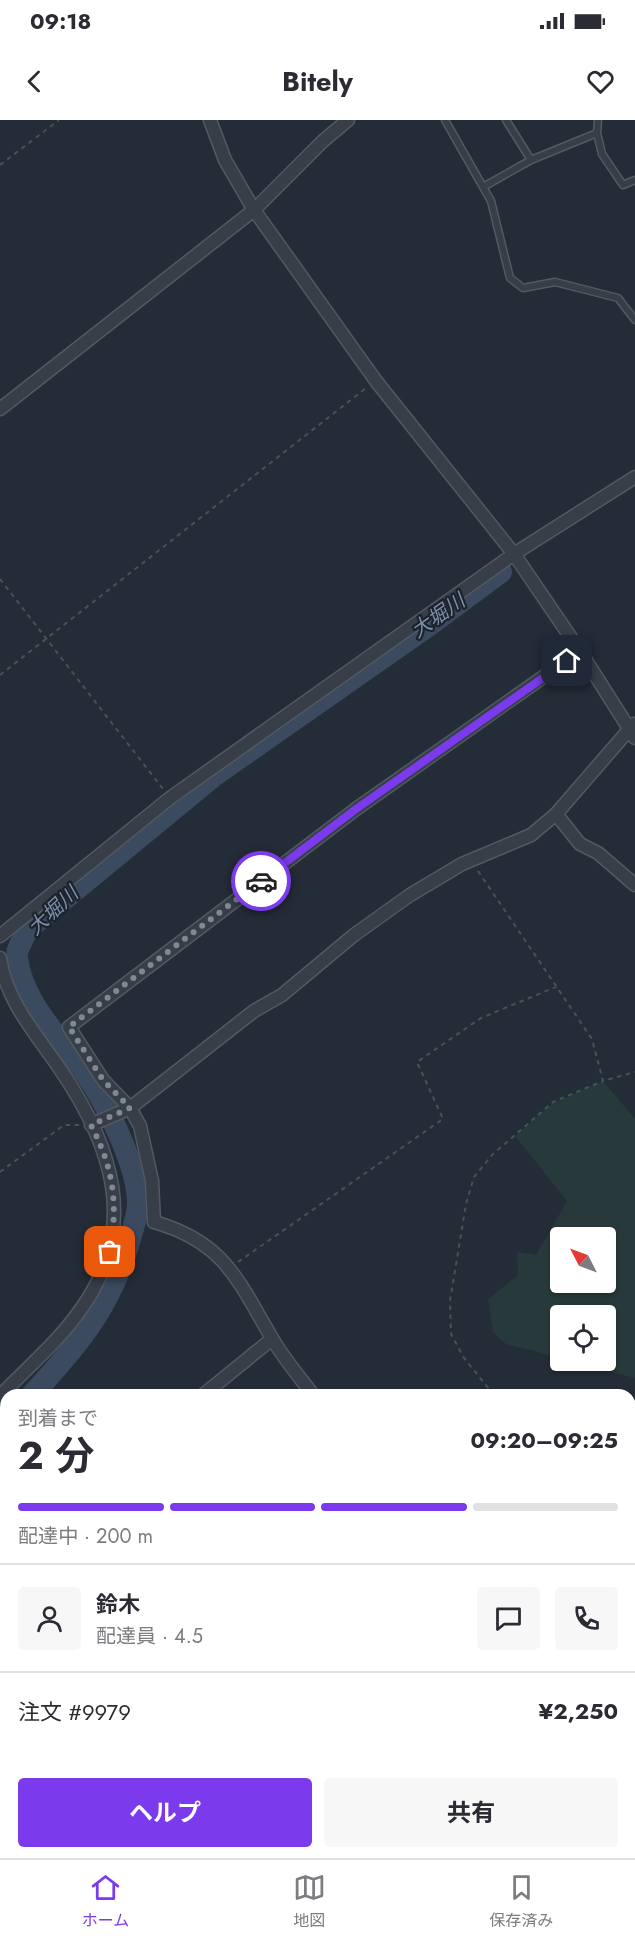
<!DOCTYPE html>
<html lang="ja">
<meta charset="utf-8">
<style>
:root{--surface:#fff;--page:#f7f7f7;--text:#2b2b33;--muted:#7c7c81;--line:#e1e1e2;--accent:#7c3aed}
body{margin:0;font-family:Jost,"Noto Sans JP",sans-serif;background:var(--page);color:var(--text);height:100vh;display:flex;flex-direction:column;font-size:22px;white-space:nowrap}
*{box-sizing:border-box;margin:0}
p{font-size:20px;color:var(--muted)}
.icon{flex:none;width:33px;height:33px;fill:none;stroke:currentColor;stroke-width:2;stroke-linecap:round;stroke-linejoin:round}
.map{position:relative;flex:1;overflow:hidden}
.side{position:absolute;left:0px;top:1269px;width:636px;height:470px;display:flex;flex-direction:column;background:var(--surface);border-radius:18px 18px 0 0;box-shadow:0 2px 4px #0004}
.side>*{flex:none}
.needle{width:39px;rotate:312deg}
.fabs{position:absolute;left:550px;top:1107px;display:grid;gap:12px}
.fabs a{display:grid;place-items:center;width:66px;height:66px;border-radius:6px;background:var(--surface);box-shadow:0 2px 4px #0004;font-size:30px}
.pin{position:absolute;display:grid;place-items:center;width:51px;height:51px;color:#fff;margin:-26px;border-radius:12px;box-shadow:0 3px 9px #0006}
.courier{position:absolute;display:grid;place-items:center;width:60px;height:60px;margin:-30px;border:4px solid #7c3aed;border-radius:50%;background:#fff;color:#222;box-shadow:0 2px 8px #0007}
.head em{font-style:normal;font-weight:700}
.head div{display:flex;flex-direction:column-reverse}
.head{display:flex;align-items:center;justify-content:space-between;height:102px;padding:0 18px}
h1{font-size:39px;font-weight:700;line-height:45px}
.bar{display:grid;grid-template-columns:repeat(4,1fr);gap:9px 6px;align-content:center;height:72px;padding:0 18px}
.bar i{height:8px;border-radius:4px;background:var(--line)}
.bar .active{background:var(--accent)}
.bar p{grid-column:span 4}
.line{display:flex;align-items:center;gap:15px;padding:0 18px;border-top:2px solid var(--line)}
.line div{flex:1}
.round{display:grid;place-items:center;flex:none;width:63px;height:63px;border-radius:6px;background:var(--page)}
.button{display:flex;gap:12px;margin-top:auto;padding:12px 18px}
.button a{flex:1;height:69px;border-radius:6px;background:var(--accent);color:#fff;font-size:24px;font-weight:700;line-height:69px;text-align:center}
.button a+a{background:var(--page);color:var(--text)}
.status{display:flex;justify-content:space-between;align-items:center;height:42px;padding:0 30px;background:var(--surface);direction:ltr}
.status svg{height:16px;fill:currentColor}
header{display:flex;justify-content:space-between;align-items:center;height:78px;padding:0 18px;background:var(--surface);font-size:27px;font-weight:700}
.tabs{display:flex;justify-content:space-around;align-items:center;height:84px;border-top:2px solid var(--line);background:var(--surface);font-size:16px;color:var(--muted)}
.tabs a{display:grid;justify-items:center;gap:3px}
.tabs .active{color:var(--accent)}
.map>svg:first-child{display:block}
.green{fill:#27393a;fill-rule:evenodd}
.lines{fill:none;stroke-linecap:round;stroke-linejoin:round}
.river{stroke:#3b4a5f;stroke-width:22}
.lane-casing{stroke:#525963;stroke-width:9}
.street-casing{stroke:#525963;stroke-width:15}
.secondary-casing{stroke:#414751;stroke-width:20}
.path{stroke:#445456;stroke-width:2;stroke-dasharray:4.5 4.5;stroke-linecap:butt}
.lane{stroke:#373e48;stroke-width:6}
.street{stroke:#373e48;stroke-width:12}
.secondary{stroke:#464e5b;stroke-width:16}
.done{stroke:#808893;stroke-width:6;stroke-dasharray:0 10.8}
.route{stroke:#7c3aed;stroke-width:8}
.labels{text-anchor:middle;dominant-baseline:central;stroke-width:4.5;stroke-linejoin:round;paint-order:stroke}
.water-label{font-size:20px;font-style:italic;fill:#7d90aa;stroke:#1d232d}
</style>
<div class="status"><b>09:18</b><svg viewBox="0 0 49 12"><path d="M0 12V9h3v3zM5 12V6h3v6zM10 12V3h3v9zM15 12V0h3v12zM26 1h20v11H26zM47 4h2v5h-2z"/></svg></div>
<header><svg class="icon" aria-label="back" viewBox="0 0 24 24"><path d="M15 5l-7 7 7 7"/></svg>Bitely<svg class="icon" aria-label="heart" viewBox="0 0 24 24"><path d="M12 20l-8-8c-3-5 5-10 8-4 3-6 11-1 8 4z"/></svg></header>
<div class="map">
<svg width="635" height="1738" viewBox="0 0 635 1738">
<rect width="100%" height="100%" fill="#242c38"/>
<!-- green -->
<path class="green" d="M 603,961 L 635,999 L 635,1258 L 569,1241 L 606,1240 L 606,1196 L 561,1196 L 561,1238 L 506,1224 L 493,1212 L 488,1179 L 518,1155 L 517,1132 L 536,1135 L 567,1081 L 515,1016 L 553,983 ZM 561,1118 L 606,1118 L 606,1162 L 561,1162 Z"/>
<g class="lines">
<!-- river -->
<path class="river" d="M 32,1275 C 78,1225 111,1187 130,1119 C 133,1108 138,1095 138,1083 C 138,1046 105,980 83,950 C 59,917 22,881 17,838 C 16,829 24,817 28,809 L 215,655 L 431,504 L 501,452
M 0,1310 L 6,1304
M 630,1605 L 635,1604
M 207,1738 L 216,1732"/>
<!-- lane casing -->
<g class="lane-casing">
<path id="lane" d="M 445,0 L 491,81 L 510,158 L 523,168 L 555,162 L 618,178 L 635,200
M 597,13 L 602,34 L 623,65 L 635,60
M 531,40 L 597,13 L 598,0
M 483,67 L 531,40 L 506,0
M 630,1465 L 635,1468"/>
</g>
<!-- street casing -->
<g class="street-casing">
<path id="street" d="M 210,0 L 225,40 L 254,90 L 376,261 L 514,434 L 580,531 L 635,618
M 0,289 L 254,90 L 323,21 L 348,0
M 556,694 L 580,724 L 598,733 L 635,765
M 0,816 L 170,678 L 514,434 L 635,357
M 0,838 C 6,881 36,914 60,949 C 112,1025 140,1107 81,1189 C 59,1221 27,1248 0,1276
M 91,1005 L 130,988 L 254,891 L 282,875 L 354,815 L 410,775 L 462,744 L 531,715 L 556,694 L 634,604
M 203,1275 L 272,1219
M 313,1275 C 299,1256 283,1238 272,1218 C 238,1161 225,1122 154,1102 L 152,1061 L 140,1006 L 130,988 L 103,960 L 69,907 L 356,689 L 580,531
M 630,1310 L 635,1311
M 0,1380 L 6,1392
M 0,1438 L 6,1433
M 0,1584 L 6,1582
M 630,1595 L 635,1594
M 0,1603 L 6,1611
M 183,1738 L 189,1732
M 446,1738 L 446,1732"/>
</g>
<!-- secondary casing -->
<g class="secondary-casing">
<path id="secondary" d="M 0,1690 L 6,1692
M 82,1732 L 89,1738"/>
</g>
<!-- path -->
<path class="path" d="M 0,45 L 59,0
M 0,459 L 163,669
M 0,555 L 366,268
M 478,751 L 592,919 L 603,961 L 635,952
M 0,1052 L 64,1005 L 79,1005
M 238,1142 L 443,999 L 417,942 L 481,898 L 558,866
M 494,1275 L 464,1238 L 451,1214 L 450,1181 L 466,1084 L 474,1057 L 492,1035 L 553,982 L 603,961
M 630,1731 L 635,1727
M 619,1737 L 628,1738
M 619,1738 L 628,1732"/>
<!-- lane -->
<use href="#lane" class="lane"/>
<!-- street -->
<use href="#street" class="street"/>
<!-- secondary -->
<use href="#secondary" class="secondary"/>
</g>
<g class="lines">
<!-- done -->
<path class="done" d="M 110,1132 C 118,1082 114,1050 91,1005 L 130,988 L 103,960 L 69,907 L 261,761"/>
<!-- route -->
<path class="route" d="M 261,761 L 356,689 L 567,541"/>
</g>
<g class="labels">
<!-- water labels -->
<g class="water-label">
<text transform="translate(438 496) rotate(-35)">大堀川</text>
<text transform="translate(53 791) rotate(-43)">大堀川</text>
</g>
</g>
</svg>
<div class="fabs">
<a><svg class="needle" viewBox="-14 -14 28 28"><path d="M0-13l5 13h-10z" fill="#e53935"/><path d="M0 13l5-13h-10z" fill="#7c7c81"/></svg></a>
<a><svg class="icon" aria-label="locate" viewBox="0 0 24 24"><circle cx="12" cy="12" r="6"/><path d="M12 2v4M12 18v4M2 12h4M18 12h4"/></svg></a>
</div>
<div class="pin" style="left:110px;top:1132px;background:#ea580c"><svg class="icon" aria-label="bag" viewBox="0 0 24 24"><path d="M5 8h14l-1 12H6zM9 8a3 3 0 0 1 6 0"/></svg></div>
<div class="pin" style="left:567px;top:541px;background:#1f2937"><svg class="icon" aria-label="home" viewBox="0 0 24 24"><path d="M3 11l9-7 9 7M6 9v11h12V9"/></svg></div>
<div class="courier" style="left:261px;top:761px"><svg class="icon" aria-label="car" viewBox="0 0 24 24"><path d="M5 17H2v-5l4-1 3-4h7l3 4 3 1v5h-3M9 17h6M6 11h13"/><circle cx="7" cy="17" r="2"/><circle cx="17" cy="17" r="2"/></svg></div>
<section class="side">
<div class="head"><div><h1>2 分</h1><p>到着まで</p></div><em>09:20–09:25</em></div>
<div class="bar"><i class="active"></i><i class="active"></i><i class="active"></i><i></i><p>配達中 · 200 m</p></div>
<div class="line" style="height:108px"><a class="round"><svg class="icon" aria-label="person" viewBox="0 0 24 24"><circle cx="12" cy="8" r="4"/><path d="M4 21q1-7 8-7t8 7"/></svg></a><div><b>鈴木</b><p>配達員 · 4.5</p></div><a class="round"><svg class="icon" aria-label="chat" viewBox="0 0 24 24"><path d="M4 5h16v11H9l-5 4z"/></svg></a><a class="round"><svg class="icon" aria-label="phone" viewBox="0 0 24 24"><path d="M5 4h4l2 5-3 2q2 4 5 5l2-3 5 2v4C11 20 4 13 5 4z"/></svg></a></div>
<div class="line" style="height:78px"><div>注文 #9979</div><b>¥2,250</b></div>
<div class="button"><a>ヘルプ</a><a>共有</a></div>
</section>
</div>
<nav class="tabs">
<a class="active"><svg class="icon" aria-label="home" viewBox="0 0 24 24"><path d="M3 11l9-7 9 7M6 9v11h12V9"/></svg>ホーム</a>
<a><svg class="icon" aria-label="map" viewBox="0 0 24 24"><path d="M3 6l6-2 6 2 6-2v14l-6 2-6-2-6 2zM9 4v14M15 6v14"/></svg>地図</a>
<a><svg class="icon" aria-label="saved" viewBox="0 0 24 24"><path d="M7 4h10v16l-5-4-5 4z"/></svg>保存済み</a>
</nav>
